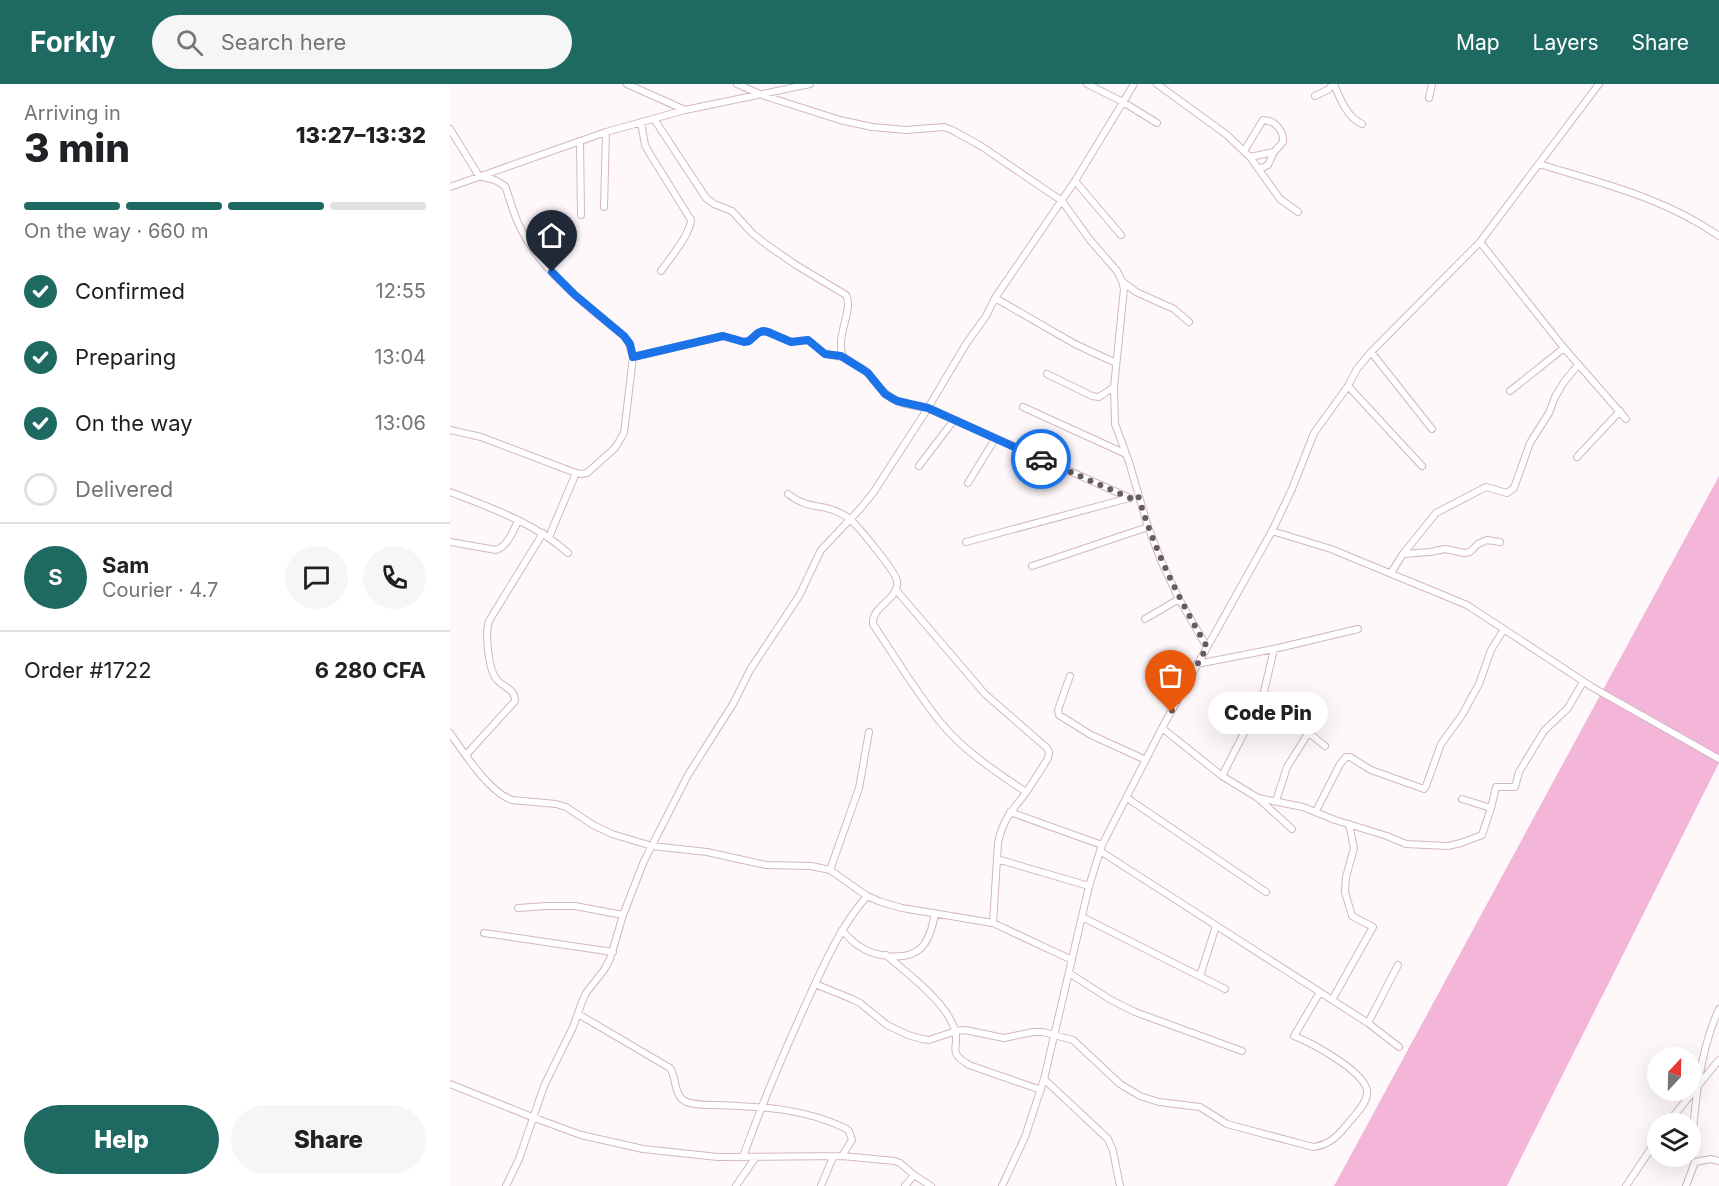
<!DOCTYPE html>
<meta charset="utf-8">
<style>
:root{--surface:#fff;--page:#f6f6f6;--text:#202124;--muted:#757577;--line:#e0e0e0;--accent:#1f6963}
body{margin:0;font-family:Inter,sans-serif;background:var(--page);color:var(--text);height:100vh;display:flex;flex-direction:column;font-size:22px;white-space:nowrap}
*{box-sizing:border-box;margin:0}
p{font-size:20px;color:var(--muted)}
.icon{flex:none;width:33px;height:33px;fill:none;stroke:currentColor;stroke-width:2;stroke-linecap:round;stroke-linejoin:round}
.map{position:relative;flex:1;overflow:hidden}
.side{display:flex;flex-direction:column;background:var(--surface);width:450px}
.side>*{flex:none}
.needle{width:39px;rotate:22deg}
.controls{position:absolute;left:1197px;top:963px;display:grid;gap:12px}
.controls a{display:grid;place-items:center;width:54px;height:54px;border-radius:50%;background:var(--surface);box-shadow:0 6px 24px #0002;font-size:30px}
.pin{position:absolute;display:grid;place-items:center;width:51px;height:51px;color:#fff;margin:-62px -26px;border-radius:50% 50% 50% 0;rotate:-45deg;box-shadow:0 0 6px #0007}
.pin .icon{rotate:45deg}
.courier{position:absolute;display:grid;place-items:center;width:60px;height:60px;margin:-30px;border:4px solid #1a73e8;border-radius:50%;background:#fff;color:#222;box-shadow:0 2px 8px #0007}
.bubble{position:absolute;height:42px;border-radius:21px;background:var(--surface);box-shadow:0 6px 24px #0002;font-size:20px;font-weight:800;line-height:42px;text-align:center}
.head em{font-style:normal;font-weight:800}
.head div{display:flex;flex-direction:column-reverse}
.head{display:flex;align-items:center;justify-content:space-between;height:102px;padding:0 24px}
h1{font-size:39px;font-weight:800;line-height:45px}
.bar{display:grid;grid-template-columns:repeat(4,1fr);gap:9px 6px;align-content:center;height:72px;padding:0 24px}
.bar i{height:8px;border-radius:4px;background:var(--line)}
.bar .on{background:var(--accent)}
.bar p{grid-column:span 4}
.line{display:flex;align-items:center;gap:15px;padding:0 24px;border-top:2px solid var(--line)}
.line div{flex:1}
.round{display:grid;place-items:center;flex:none;width:63px;height:63px;border-radius:32px;background:var(--page)}
ol{padding:0 24px;list-style:none}
li{display:flex;align-items:center;gap:18px;height:66px}
li p{margin-inline-start:auto}
li .icon{padding:6px;border-radius:50%;background:var(--accent);color:#fff;stroke-width:4}
li:last-child{color:var(--muted)}
li i{width:33px;height:33px;border:3px solid var(--line);border-radius:50%}
.primary-button{display:flex;gap:12px;margin-top:auto;padding:12px 24px}
.primary-button a{flex:1;height:69px;border-radius:36px;background:var(--accent);color:#fff;font-size:24px;font-weight:800;line-height:69px;text-align:center}
.primary-button a+a{background:var(--page);color:var(--text)}
header{display:flex;align-items:center;gap:36px;box-sizing:border-box;height:84px;padding:0 30px;background:var(--accent);color:#fff}
header strong{font-size:28px}
nav{display:flex;gap:33px;margin-inline-start:auto;font-size:21px}
.search{width:420px;height:54px;background:var(--page);display:flex;align-items:center;gap:15px;box-sizing:border-box;padding:0 21px;border-radius:33px;color:var(--muted);font-size:22px}
main{display:flex;flex:1;min-height:0}
.map>svg:first-child{display:block}
.green{fill:#f4b6d8}
.lines{fill:none;stroke-linecap:round;stroke-linejoin:round}
.minor-casing{stroke:#d3b6c5;stroke-width:8}
.minor{stroke:#fff;stroke-width:6}
.done{stroke:#655c61;stroke-width:6;stroke-dasharray:0 10.8}
.route{stroke:#1a73e8;stroke-width:8}
</style>
<header>
<strong>Forkly</strong>
<div class="search"><svg class="icon" aria-label="search" viewBox="0 0 24 24"><circle cx="10" cy="10" r="6"/><path d="M15 15l6 6"/></svg>Search here</div>
<nav><a>Map</a><a>Layers</a><a>Share</a></nav>
</header>
<main>
<section class="side">
<div class="head"><div><h1>3 min</h1><p>Arriving in</p></div><em>13:27–13:32</em></div>
<div class="bar"><i class="on"></i><i class="on"></i><i class="on"></i><i></i><p>On the way · 660 m</p></div>
<ol>
<li><svg class="icon" aria-label="check" viewBox="0 0 24 24"><path d="M5 12l5 5 9-10"/></svg>Confirmed<p>12:55</p></li>
<li><svg class="icon" aria-label="check" viewBox="0 0 24 24"><path d="M5 12l5 5 9-10"/></svg>Preparing<p>13:04</p></li>
<li><svg class="icon" aria-label="check" viewBox="0 0 24 24"><path d="M5 12l5 5 9-10"/></svg>On the way<p>13:06</p></li>
<li><i></i>Delivered</li>
</ol>
<div class="line" style="height:108px"><b class="round" style="background:var(--accent);color:#fff">S</b><div><b>Sam</b><p>Courier · 4.7</p></div><a class="round"><svg class="icon" aria-label="chat" viewBox="0 0 24 24"><path d="M4 5h16v11H9l-5 4z"/></svg></a><a class="round"><svg class="icon" aria-label="phone" viewBox="0 0 24 24"><path d="M5 4h4l2 5-3 2q2 4 5 5l2-3 5 2v4C11 20 4 13 5 4z"/></svg></a></div>
<div class="line" style="height:78px"><div>Order #1722</div><b>6 280 CFA</b></div>
<div class="primary-button"><a>Help</a><a>Share</a></div>
</section>
<div class="map">
<svg width="1269" height="1102" viewBox="0 0 1269 1102">
<rect width="100%" height="100%" fill="#fef8fb"/>
<!-- green -->
<path class="green" d="M 1269,392 L 1269,679 L 1057,1102 L 884,1102 Z"/>
<g class="lines">
<!-- minor casing -->
<g class="minor-casing">
<path id="minor" d="M 177,0 L 235,26
M 287,0 L 312,11 L 390,36 L 422,43 L 456,46 L 494,43 L 502,46 L 531,62 L 612,117 L 640,156 L 667,187 L 672,197 L 674,205 L 664,303 L 665,340 L 679,378 L 698,443 L 712,479 L 729,515 L 757,563
M 637,0 L 673,18 L 707,39
M 707,0 L 777,51 L 800,73 L 830,115 L 848,128
M 884,0 C 890,15 897,33 912,40
M 865,12 L 879,5 L 883,0
M 979,14 L 982,0
M 204,35 L 256,114 L 264,120 L 282,127 L 302,149 L 317,161 L 346,181 L 396,211 C 404,226 385,251 393,273
M 191,38 L 195,61 L 200,70 L 241,136 C 240,151 220,174 211,187
M 0,45 L 29,92 L 45,96 L 55,102 C 60,115 63,129 69,141 C 91,188 136,221 174,252 L 179,260 L 183,273 L 174,349 L 165,364 L 137,389 L 131,390 L 126,389 L 31,353 L 0,346
M 130,57 L 131,131
M 794,67 L 813,36 C 825,36 834,47 833,58 L 824,68 L 818,81 L 809,85
M 800,73 L 824,68
M 1089,80 C 1151,99 1215,114 1269,152
M 625,97 L 671,151
M 0,103 L 156,48 L 235,26 L 360,0
M 154,123 L 156,48
M 1030,158 L 1114,264 L 1176,335
M 673,198 L 686,208 L 724,225 L 739,238
M 545,214 L 625,260 L 666,279
M 921,268 L 982,345
M 183,273 L 273,252 L 295,258 L 299,257 L 308,249 L 313,247 L 318,248 L 341,258 L 358,256 L 375,270 L 393,273 L 416,287 L 431,305 L 441,314 L 455,320 L 478,324 L 680,414
M 597,290 L 642,312 L 649,313 L 664,303
M 898,302 L 972,382
M 1060,307 L 1114,264
M 573,323 L 676,370
M 1127,373 L 1170,327
M 469,382 L 504,336
M 518,399 L 545,355
M 0,408 C 41,424 85,439 118,469
M 338,410 C 358,426 371,419 390,429 C 394,431 399,434 402,437 C 410,445 446,488 447,497 C 450,515 421,522 423,540 C 445,573 466,608 491,639 C 514,667 546,688 576,708
M 822,447 L 881,465 L 1017,521 L 1142,603 L 1269,675
M 99,453 L 126,389
M 0,458 L 46,466 C 58,462 63,447 68,437
M 516,458 L 679,414
M 953,470 L 980,468 L 995,465 L 1014,469 L 1020,468 L 1028,460 L 1037,456 L 1050,458
M 582,482 L 698,443
M 941,489 L 953,470 L 986,429 L 1036,403 L 1057,409 L 1064,404 L 1080,359 L 1099,329 L 1105,313 L 1114,298 L 1128,281
M 446,506 L 535,610 L 597,664 L 599,668 L 598,674 C 591,686 583,698 575,710 C 561,728 553,735 548,759 L 543,839
M 695,535 L 729,515
M 747,580 L 824,565 L 908,545
M 620,592 L 608,626 L 609,631 L 641,651 L 696,676
M 813,612 L 875,662
M 712,644 L 772,692 L 808,714 L 842,745
M 0,649 C 14,669 39,708 62,716 L 106,720 L 116,723 L 143,741 L 162,750 L 202,762 L 257,768 L 316,781 L 361,782 L 380,786 L 417,812 L 431,818 L 452,824 L 543,839 L 622,876
M 16,671 L 65,617 C 65,605 55,604 48,597 C 38,587 35,550 39,537 L 93,449
M 772,692 L 813,612 L 824,565
M 677,714 L 816,808
M 808,714 L 853,723 L 885,736 L 937,752 L 956,760 L 998,762 L 1011,759 L 1032,751 L 1041,724
M 1012,715 L 1041,724 L 1046,703 L 1065,703 L 1069,688 L 1094,647 L 1118,624 L 1133,598
M 826,717 L 837,683 L 859,648
M 866,727 L 890,680 L 896,673 L 900,673 L 921,686 L 974,705 L 976,702 L 991,660 L 1012,631 L 1029,600 L 1041,566 L 1054,545
M 560,728 L 652,761
M 650,767 L 918,939 L 949,963
M 547,775 L 639,802
M 380,786 L 409,704 L 419,648
M 68,824 L 97,822 L 125,822 L 173,831
M 632,833 L 775,905
M 392,846 C 397,852 402,858 409,862 C 425,873 456,878 471,864 C 480,855 483,841 485,829
M 34,849 L 163,868
M 436,871 C 458,890 484,909 499,933 C 501,937 504,942 505,946 C 510,965 496,967 519,981 L 591,1006
M 619,889 L 661,916 L 685,928 L 792,967
M 750,892 L 766,842
M 365,900 L 402,915 L 410,919 L 437,941 L 458,951 L 472,955 L 479,956 L 506,947 L 515,946 L 554,954 L 583,948 L 593,948 L 623,956 L 670,1000 L 690,1012 L 709,1018 L 750,1023 L 777,1040 L 863,1063 C 880,1061 889,1051 900,1037 C 906,1030 916,1020 917,1010 C 920,990 862,959 844,952 L 870,908
M 882,916 L 923,843 L 902,832 L 895,808 L 896,793 L 904,764 L 899,740
M 128,930 L 220,984 C 226,993 224,1006 231,1014 C 238,1022 258,1021 267,1021 C 313,1023 353,1024 395,1044 L 399,1047 L 402,1056 L 392,1072
M 918,939 L 948,881
M 594,995 L 658,1055 L 663,1067 L 670,1102
M 0,1000 L 82,1033 L 131,1051 L 193,1065 L 268,1073 L 392,1072 L 445,1077 L 450,1079 L 464,1091 L 481,1102
M 1217,1040 L 1269,976
M 1241,1068 C 1245,1021 1249,968 1269,925
M 293,1073 C 311,1022 332,973 354,924 C 372,885 389,844 417,812
M 56,1102 L 69,1075 L 94,1002 L 123,943 L 132,918 L 136,909 L 154,886 L 160,875 L 173,831 L 194,777 L 238,691 L 283,620 L 300,586 L 349,512 L 371,466 L 410,425 L 423,409 L 478,324 L 516,260 L 536,232 L 545,214 L 625,97 L 684,0
M 286,1102 L 305,1074
M 371,1102 L 383,1073
M 455,1102 L 464,1091
M 552,1102 L 575,1053 L 594,995 L 639,802 L 652,761 L 712,644 L 822,447 L 842,405 L 864,349 L 898,302 L 907,285 L 921,268 L 1030,158 L 1149,0
M 1176,1102 L 1208,1054
M 1236,1102 L 1245,1078 L 1261,1075 L 1269,1077"/>
</g>
<!-- minor -->
<use href="#minor" class="minor"/>
</g>
<g class="lines">
<!-- done -->
<path class="done" d="M 591,375 L 680,414 L 688,411 C 704,466 728,513 757,563 L 721,628"/>
<!-- route -->
<path class="route" d="M 102,188 L 125,211 L 174,252 L 180,260 L 183,273 L 273,252 L 294,258 L 299,257 L 308,249 L 313,247 L 318,248 L 341,258 L 358,256 L 375,270 L 391,272 L 412,285 L 418,289 L 435,310 L 447,317 L 478,324 L 591,375"/>
</g>
</svg>
<div class="controls">
<a><svg class="needle" viewBox="-14 -14 28 28"><path d="M0-13l5 13h-10z" fill="#e53935"/><path d="M0 13l5-13h-10z" fill="#757577"/></svg></a>
<a><svg class="icon" aria-label="layers" viewBox="0 0 24 24"><path d="M12 4l9 5-9 5-9-5zM3 14l9 5 9-5"/></svg></a>
</div>
<div class="pin" style="left:721px;top:628px;background:#ea580c"><svg class="icon" aria-label="bag" viewBox="0 0 24 24"><path d="M5 8h14l-1 12H6zM9 8a3 3 0 0 1 6 0"/></svg></div>
<div class="pin" style="left:102px;top:188px;background:#1f2937"><svg class="icon" aria-label="home" viewBox="0 0 24 24"><path d="M3 11l9-7 9 7M6 9v11h12V9"/></svg></div>
<div class="courier" style="left:591px;top:375px"><svg class="icon" aria-label="car" viewBox="0 0 24 24"><path d="M5 17H2v-5l4-1 3-4h7l3 4 3 1v5h-3M9 17h6M6 11h13"/><circle cx="7" cy="17" r="2"/><circle cx="17" cy="17" r="2"/></svg></div>
<div class="bubble" style="left:758px;top:608px;width:120px">Code Pin</div>
</div>
</main>
